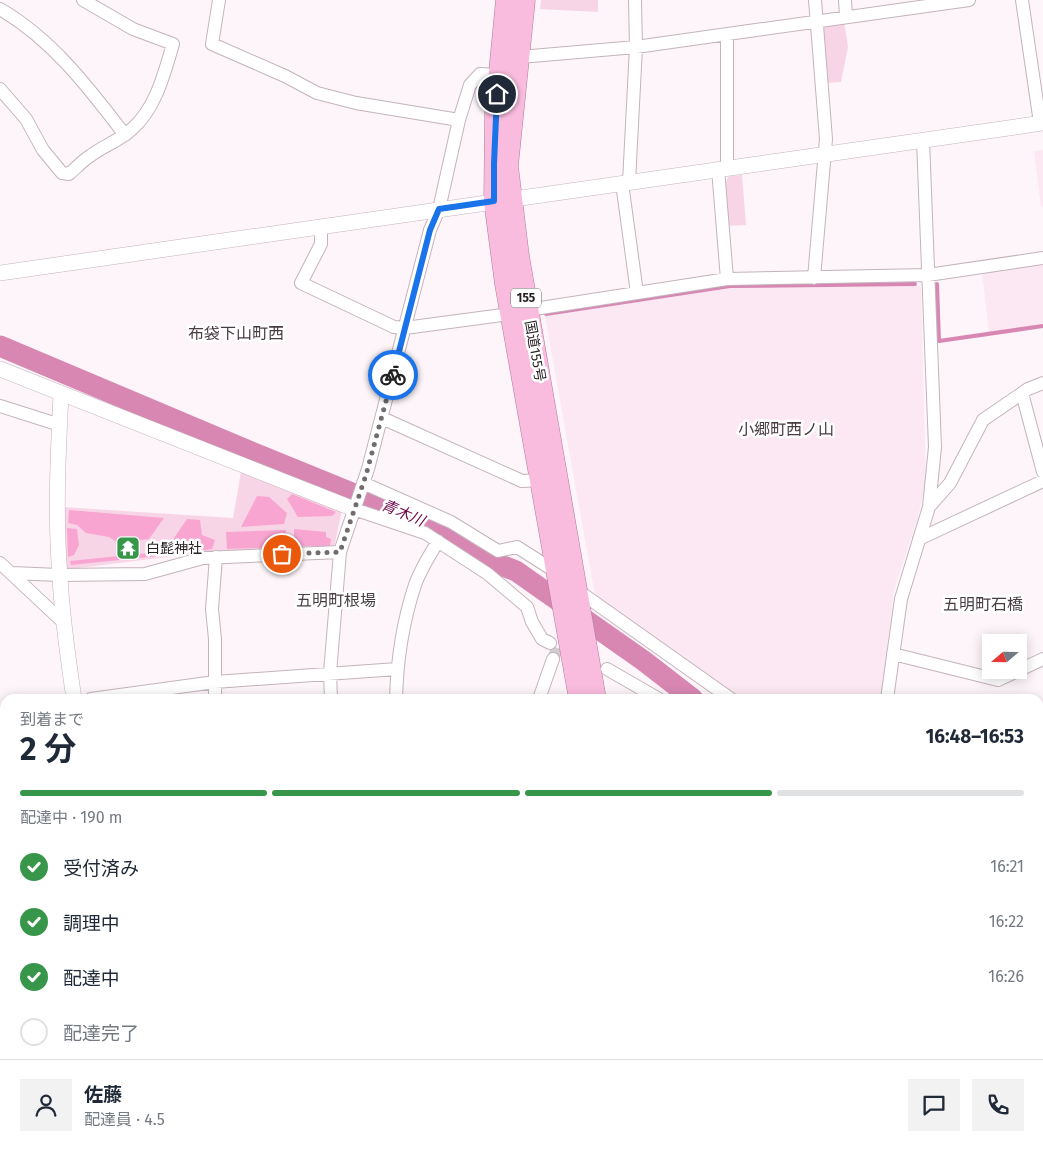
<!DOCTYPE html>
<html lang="ja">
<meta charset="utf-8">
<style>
:root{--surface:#fff;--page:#f2f2f3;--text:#1f2937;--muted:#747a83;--line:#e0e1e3;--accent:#379649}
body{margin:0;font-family:"Fira Sans","Noto Sans JP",sans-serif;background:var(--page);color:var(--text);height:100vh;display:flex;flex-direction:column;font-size:19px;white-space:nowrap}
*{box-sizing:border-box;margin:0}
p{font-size:16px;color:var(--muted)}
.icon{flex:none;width:28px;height:28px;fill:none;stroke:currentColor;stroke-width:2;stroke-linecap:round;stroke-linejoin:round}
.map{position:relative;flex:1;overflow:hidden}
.sheet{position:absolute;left:0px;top:694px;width:1044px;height:466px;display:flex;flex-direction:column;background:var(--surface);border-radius:15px 15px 0 0;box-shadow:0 2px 12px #0003}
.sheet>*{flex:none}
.needle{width:32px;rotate:250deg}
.buttons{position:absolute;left:982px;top:634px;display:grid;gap:10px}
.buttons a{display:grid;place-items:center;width:45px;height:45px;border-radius:0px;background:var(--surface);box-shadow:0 2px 12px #0003;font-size:25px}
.pin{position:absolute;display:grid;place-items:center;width:42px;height:42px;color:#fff;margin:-21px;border:2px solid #fff;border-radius:50%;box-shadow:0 1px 5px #0007}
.courier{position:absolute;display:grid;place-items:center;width:50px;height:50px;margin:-25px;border:4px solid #1a73e8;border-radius:50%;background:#fff;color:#222;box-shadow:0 1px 6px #0007}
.headline em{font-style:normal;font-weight:700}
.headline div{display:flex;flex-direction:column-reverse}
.headline{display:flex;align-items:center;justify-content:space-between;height:85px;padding:0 20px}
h1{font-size:32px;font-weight:700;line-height:38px}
.bar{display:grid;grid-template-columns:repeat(4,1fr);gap:8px 5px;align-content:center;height:60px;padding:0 20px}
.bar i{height:6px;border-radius:4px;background:var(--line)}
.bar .active{background:var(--accent)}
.bar p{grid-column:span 4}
.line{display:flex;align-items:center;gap:12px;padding:0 20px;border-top:1px solid var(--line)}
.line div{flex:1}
.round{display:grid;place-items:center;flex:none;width:52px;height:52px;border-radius:0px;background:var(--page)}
ol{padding:0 20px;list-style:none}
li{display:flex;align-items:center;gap:15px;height:55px}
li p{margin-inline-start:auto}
li .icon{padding:5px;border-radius:50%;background:var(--accent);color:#fff;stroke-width:4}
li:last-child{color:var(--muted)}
li i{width:28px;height:28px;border:2px solid var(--line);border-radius:50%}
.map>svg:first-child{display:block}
.built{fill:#fce8f2}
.green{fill:#f8d5e6}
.forest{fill:#f8a5d2}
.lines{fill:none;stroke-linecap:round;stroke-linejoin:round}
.stream{stroke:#d887b3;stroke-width:4}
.river{stroke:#d887b3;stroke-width:21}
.minor-tunnel{stroke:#d2cbcf;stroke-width:12;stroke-dasharray:12 6;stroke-linecap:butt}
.minor-casing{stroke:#c4b3bb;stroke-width:14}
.tertiary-casing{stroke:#c4b3bb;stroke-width:16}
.secondary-casing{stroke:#c4b3bb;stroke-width:19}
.primary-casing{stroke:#b07b97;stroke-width:21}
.trunk-casing{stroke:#b07b97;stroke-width:21}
.minor{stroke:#fff;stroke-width:12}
.tertiary{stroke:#fff;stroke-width:15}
.secondary{stroke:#fff;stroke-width:18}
.primary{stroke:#fbcde6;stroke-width:20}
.trunk{stroke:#fabcde;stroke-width:20}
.done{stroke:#736c6f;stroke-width:5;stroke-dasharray:0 9}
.route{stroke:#1a73e8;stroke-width:6}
.labels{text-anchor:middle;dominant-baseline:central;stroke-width:5;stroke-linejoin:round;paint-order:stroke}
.shield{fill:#fff;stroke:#686466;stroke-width:1}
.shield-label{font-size:12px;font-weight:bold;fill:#282225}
.street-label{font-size:14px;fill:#282225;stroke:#fff}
.poi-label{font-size:14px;fill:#282225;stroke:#fff;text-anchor:start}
.water-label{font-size:15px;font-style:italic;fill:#6b084b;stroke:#fff}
.quarter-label{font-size:16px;fill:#4a3c43;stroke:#fff}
</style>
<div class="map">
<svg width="1043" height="1159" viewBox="0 0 1043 1159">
<rect width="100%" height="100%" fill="#fdf5f9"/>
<!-- built -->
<path class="built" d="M 1043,150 L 1043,206 L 1041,207 L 1034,151 Z
M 1043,263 L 1043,325 L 989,333 L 982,271 Z
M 916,285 L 921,287 L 926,482 L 918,517 L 894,590 L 881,699 L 736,699 L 596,601 L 545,316 L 730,287 Z"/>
<!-- green -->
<path class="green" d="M 541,0 L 598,0 L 598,12 L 540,9 Z
M 844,21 L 848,47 L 841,82 L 825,83 L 820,27 Z
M 742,175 L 746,225 L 727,226 L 724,185 L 729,176 Z
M 241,472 L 342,510 L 334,548 L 207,552 L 63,570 L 62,507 L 233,518 Z"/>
<!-- forest -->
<path class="forest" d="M 292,494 L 336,512 L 332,516 L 298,517 L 287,499 Z
M 257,496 L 269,497 L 287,513 L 284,524 L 241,527 Z
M 69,510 L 164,518 L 149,539 L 118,543 L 109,537 L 86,533 L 77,525 L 68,523 Z
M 187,519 L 200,520 L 202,535 L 215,540 L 212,549 L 168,555 L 163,554 Z
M 67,528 L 77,529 L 79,545 L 74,555 L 68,557 Z
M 294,529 L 326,532 L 326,537 L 331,539 L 330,546 L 294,546 Z
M 286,530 L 286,547 L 227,549 L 226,532 Z
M 158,552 L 158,556 L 71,565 L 70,561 Z"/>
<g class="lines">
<!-- stream -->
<path class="stream" d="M 937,284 L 939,341 L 1043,326
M 546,314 L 730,286 L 915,284"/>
<!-- river -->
<path class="river" d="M 0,346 L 244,449 L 445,531 L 493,562 L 516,571 L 644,661 L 693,699
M 1039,884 L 1043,886"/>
<!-- minor-tunnel -->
<path class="minor-tunnel" d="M 553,659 L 558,646"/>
<!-- minor casing -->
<g class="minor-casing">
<path id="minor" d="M 219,0 L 212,44 L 285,76 L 317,93 L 356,103 L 459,120
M 845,0 L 846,17
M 1022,0 L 1040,123
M 0,9 C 52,39 89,88 125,135
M 520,57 L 636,47 L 969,0
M 0,89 L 26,119 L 43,150 L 62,173 L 69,174 C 76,168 82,161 90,156 C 103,146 119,141 132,129 C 156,108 164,74 173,44 L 133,29 L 83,0
M 727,168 L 727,34
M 718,169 L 727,279
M 629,182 L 636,47 L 635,0
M 622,183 L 637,293
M 321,226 L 321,244 L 301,283 L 394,327 L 405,328 L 510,314
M 814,278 L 826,139 L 815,0
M 528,310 L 727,279 L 928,275 L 1043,258
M 1022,393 L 1043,472
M 0,406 L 60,425
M 382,418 L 522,481 L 541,480
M 363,483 L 451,522 L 498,551 L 517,547 L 558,573
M 929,507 L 950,483 L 983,420 L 1028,389 L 1043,383
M 354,509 L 425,533 L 488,574 L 527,607 L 532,622 L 542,639 L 550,643
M 919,539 L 1043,481
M 0,563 L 63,622
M 12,573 L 59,575 L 145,574 L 203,558 L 340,552
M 577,590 L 731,699
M 893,654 L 998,680 L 1043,659
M 607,669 L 659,699
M 91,699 L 215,682 L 397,669
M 215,699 L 215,639 L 212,609 L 216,557
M 331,699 L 330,673 L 340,552 L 368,469 L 430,230 L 439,209 L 459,120 L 470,85 L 480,74 L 498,75
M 396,699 C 397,661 403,621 415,585 C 420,570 430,555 438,541
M 539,699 L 553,659
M 887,699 L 901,599 L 929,507 L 935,447 L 923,140
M 1039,777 L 1043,780
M 1039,851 L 1043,852
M 0,853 L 5,854
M 0,1001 L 5,913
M 0,1063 L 5,1062
M 1039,1154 L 1043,1133
M 356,1155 L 356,1159
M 485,1155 L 486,1159
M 555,1155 L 556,1159
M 786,1155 L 787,1159
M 883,1155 L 884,1159
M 977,1155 L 978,1159
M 248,1159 L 248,1155"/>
</g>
<!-- tertiary casing -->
<g class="tertiary-casing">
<path id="tertiary" d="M 0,273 L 1043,123
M 0,369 L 354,509
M 61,394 C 58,455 55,516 60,577 C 62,618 68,658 74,699"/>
</g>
<!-- secondary casing -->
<g class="secondary-casing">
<path id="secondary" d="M 1039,967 L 1043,971
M 115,1155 L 115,1159"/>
</g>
<!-- primary casing -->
<g class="primary-casing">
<path id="primary" d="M 1039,722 L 1043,718
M 1039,749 L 1043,744
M 0,1154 L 5,1152
M 48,1159 L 65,1155"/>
</g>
<!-- trunk casing -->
<g class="trunk-casing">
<path id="trunk" d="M 506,0 L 495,113 L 494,201 L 505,284 L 579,699
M 525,0 L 508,166 L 519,256 L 596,699
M 661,1155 L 662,1159
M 680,1155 L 681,1159"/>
</g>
<!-- minor -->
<use href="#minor" class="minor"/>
<!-- tertiary -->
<use href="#tertiary" class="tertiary"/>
<!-- secondary -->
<use href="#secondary" class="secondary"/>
<!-- primary -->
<use href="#primary" class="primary"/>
<!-- trunk -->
<use href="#trunk" class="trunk"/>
</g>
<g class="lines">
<!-- done -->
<path class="done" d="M 282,554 L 340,552 L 366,475 L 393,375"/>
<!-- route -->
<path class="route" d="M 393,375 L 430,230 L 439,209 L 494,201 L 494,164 L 497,94"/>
</g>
<!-- icons -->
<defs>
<g id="temple-square" transform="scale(1.25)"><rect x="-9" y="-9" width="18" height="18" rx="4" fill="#379649" stroke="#fff"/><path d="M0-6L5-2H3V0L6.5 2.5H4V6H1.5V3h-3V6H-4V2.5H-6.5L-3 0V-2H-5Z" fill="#fff"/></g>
</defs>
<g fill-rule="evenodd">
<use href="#temple-square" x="128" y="548"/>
</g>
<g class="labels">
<!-- shield labels -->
<rect class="shield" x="511" y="288.5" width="30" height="19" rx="4"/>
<g class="shield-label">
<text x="526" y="298">155</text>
</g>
<!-- street labels -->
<g class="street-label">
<text transform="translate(535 351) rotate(80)">国道155号</text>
</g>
<!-- poi labels -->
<g class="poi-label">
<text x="146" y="548">白髭神社</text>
</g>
<!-- water labels -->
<g class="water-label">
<text transform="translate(403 513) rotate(23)">青木川</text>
</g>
<!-- quarter labels -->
<g class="quarter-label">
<text x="236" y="333">布袋下山町西</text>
<text x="786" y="429">小郷町西ノ山</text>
<text x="336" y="600">五明町根場</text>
<text x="983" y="604">五明町石橋</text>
</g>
</g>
</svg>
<div class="buttons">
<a><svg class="needle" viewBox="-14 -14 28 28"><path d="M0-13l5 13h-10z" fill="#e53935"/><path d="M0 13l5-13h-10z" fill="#747a83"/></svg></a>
</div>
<div class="pin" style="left:282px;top:554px;background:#ea580c"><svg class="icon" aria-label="bag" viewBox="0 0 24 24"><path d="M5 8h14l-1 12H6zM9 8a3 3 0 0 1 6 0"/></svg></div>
<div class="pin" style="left:497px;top:94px;background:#1f2937"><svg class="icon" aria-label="home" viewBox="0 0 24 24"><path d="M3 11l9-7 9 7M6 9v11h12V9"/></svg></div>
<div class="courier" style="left:393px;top:375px"><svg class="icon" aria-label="bike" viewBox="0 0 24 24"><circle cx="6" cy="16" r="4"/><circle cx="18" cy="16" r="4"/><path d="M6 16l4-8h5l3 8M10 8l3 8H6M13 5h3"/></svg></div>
<section class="sheet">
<div class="headline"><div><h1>2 分</h1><p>到着まで</p></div><em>16:48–16:53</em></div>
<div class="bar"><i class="active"></i><i class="active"></i><i class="active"></i><i></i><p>配達中 · 190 m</p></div>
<ol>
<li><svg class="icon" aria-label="check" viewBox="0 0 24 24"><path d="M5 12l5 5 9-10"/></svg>受付済み<p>16:21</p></li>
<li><svg class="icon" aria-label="check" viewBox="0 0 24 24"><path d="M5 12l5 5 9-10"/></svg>調理中<p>16:22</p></li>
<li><svg class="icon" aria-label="check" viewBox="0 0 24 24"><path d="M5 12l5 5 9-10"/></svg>配達中<p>16:26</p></li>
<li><i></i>配達完了</li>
</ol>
<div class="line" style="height:90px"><a class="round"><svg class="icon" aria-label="person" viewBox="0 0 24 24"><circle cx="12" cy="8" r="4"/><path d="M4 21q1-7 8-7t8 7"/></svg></a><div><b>佐藤</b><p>配達員 · 4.5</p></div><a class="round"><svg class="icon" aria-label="chat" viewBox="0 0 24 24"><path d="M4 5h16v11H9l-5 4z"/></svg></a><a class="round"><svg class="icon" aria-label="phone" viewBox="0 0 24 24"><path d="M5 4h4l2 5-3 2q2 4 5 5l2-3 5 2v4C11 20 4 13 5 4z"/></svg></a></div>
</section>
</div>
